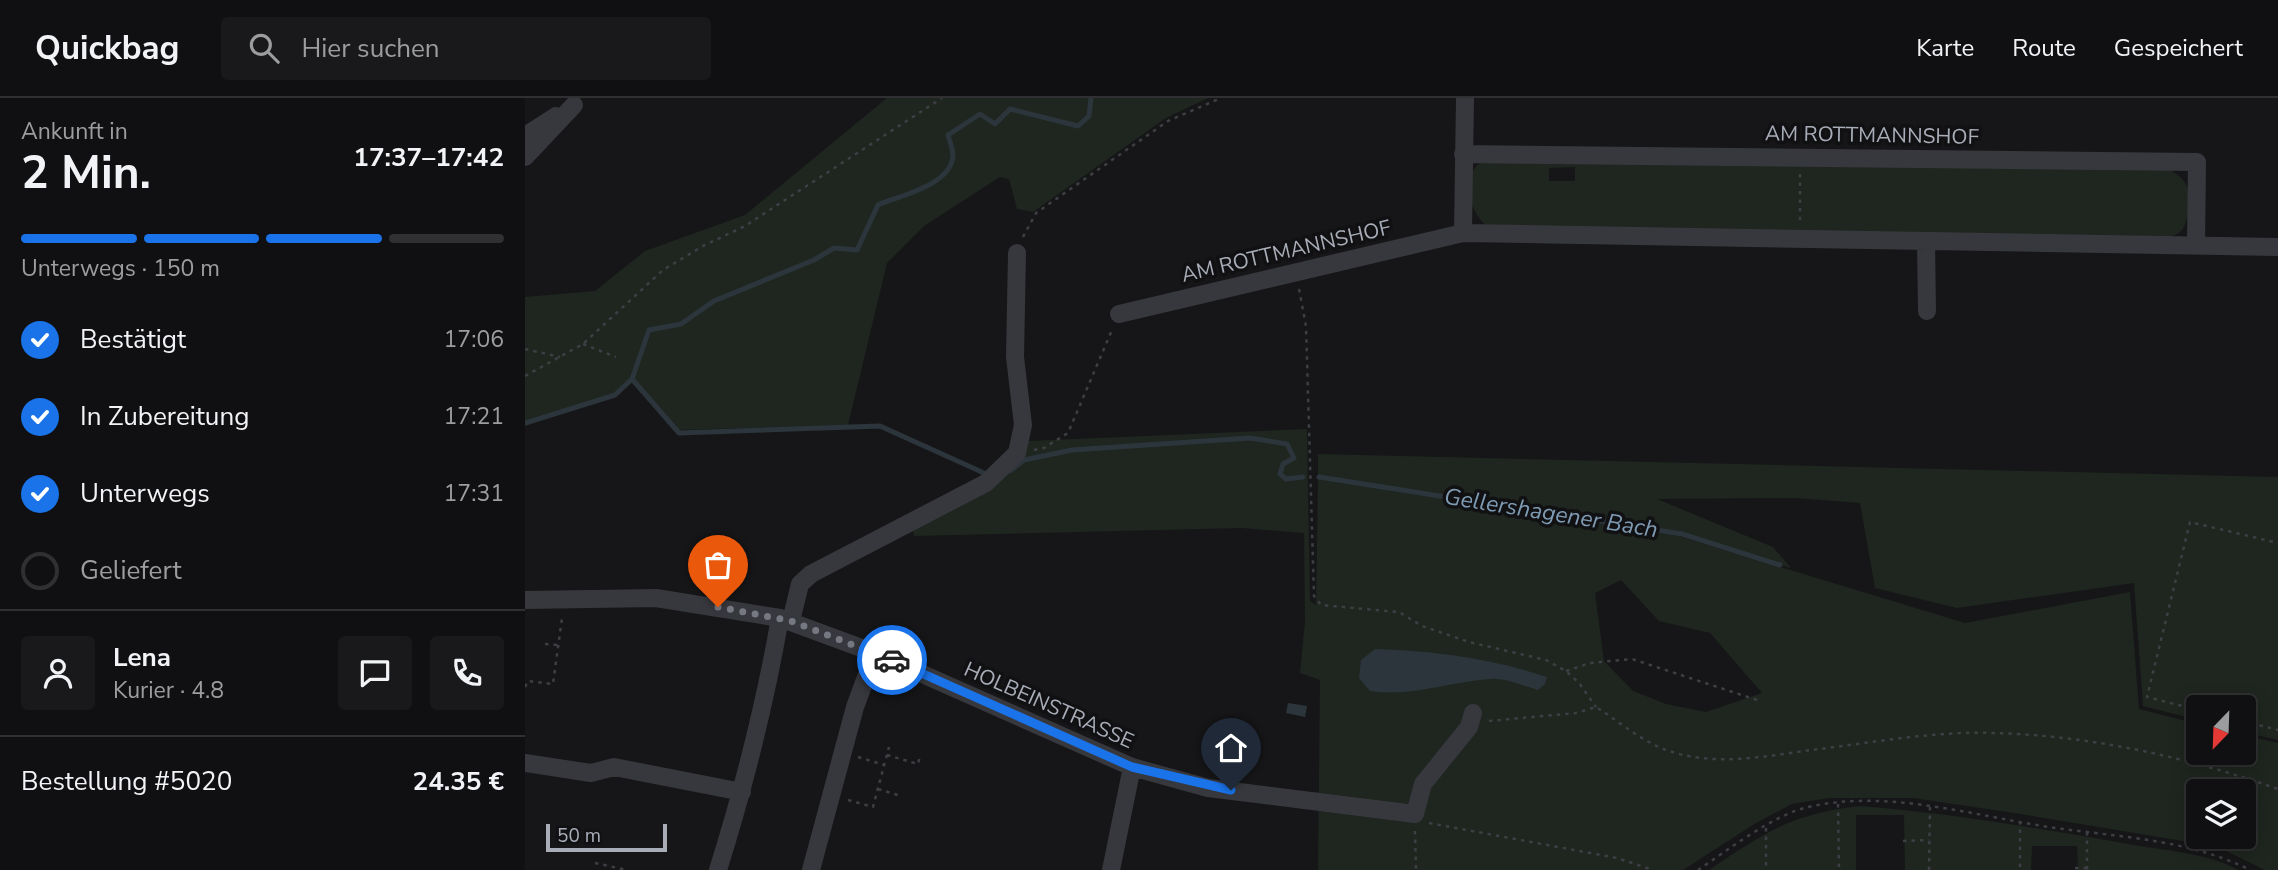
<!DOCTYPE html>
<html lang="de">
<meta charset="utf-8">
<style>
:root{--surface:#101012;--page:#19191b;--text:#f1f3f6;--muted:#9c9d9f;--line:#303032;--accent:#1a73e8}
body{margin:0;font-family:"Nunito Sans",sans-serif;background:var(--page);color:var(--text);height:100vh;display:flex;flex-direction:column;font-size:26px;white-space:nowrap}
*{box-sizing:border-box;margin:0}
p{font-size:23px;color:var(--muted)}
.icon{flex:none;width:38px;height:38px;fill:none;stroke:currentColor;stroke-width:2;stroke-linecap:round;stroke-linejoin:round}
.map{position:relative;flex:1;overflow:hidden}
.drawer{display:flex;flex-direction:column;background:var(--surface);width:525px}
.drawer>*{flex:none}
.needle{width:46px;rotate:203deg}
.fabs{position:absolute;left:1661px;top:597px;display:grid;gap:14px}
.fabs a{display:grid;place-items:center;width:70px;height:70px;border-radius:7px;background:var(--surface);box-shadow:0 4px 18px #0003,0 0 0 2px var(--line);font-size:35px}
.scale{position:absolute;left:21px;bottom:18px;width:121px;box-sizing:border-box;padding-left:7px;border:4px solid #a8adb8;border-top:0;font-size:19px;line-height:24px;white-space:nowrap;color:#a8adb8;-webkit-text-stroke:5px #111113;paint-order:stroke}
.pin{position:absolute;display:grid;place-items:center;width:60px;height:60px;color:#fff;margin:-72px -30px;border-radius:50% 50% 50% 0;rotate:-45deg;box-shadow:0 0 7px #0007}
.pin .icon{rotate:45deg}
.courier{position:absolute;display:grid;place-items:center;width:70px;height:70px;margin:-35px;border:5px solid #1a73e8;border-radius:50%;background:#fff;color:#222;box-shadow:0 2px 9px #0007}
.head em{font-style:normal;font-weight:700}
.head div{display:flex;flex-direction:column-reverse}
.head{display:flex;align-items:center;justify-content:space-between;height:119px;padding:0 21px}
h1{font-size:46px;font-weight:700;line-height:52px}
.bar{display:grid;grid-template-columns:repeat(4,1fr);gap:10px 7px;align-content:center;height:84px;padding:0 21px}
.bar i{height:9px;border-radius:5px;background:var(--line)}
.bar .current{background:var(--accent)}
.bar p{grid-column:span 4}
.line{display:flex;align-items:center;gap:18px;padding:0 21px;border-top:2px solid var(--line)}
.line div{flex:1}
.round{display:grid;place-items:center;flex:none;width:74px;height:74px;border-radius:7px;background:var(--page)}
ol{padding:0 21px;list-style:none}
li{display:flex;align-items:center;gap:21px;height:77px}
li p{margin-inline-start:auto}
li .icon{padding:7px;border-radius:50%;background:var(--accent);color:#fff;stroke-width:4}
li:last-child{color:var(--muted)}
li i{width:38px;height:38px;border:4px solid var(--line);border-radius:50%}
header{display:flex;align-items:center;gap:42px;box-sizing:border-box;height:98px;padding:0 35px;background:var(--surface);border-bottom:2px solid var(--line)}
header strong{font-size:33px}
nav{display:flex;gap:38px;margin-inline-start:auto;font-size:24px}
.search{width:490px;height:63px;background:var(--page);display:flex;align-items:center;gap:18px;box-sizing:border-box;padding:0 24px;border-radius:7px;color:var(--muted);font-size:26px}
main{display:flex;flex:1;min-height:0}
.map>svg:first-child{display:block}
.green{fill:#1e261f;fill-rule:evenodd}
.water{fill:#2c353c}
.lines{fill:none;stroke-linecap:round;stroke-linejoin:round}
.stream{stroke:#2c353c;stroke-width:5}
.path{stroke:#3d3f44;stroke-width:2.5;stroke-dasharray:3.5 5;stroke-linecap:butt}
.minor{stroke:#37383d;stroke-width:18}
.done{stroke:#757880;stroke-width:7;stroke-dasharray:0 12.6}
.route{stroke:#1a73e8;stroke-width:9}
.labels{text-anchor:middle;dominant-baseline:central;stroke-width:7;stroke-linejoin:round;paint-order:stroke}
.street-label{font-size:21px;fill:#a8adb8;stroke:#111113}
.water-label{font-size:23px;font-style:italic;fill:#7f9bb3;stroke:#111113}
</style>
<header>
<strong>Quickbag</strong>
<div class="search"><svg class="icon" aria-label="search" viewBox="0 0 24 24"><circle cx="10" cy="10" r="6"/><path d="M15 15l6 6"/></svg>Hier suchen</div>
<nav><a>Karte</a><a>Route</a><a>Gespeichert</a></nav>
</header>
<main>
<section class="drawer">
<div class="head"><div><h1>2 Min.</h1><p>Ankunft in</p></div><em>17:37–17:42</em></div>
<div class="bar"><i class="current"></i><i class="current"></i><i class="current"></i><i></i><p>Unterwegs · 150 m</p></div>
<ol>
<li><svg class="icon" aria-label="check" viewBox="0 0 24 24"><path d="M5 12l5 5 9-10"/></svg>Bestätigt<p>17:06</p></li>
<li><svg class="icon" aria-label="check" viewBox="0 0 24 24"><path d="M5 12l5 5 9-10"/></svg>In Zubereitung<p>17:21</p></li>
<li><svg class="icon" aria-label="check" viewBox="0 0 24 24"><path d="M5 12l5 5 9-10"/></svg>Unterwegs<p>17:31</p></li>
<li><i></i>Geliefert</li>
</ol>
<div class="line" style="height:126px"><a class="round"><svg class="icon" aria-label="person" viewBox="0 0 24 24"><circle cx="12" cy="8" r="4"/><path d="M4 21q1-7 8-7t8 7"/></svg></a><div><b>Lena</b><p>Kurier · 4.8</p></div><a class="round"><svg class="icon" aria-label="chat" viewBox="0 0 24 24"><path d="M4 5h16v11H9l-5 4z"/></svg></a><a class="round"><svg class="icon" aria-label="phone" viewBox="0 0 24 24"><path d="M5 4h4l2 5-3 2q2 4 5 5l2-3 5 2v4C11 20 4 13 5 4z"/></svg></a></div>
<div class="line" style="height:91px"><div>Bestellung #5020</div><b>24.35 €</b></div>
</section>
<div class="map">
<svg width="1753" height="772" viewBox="0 0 1753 772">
<rect width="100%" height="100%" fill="#161618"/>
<!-- green -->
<path class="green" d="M 362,0 L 683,0 L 641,20 L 508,114 L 492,111 L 484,81 L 475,79 L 399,128 L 362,165 L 323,327 L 149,332 L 107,284 L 92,298 L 0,328 L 0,199 L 70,193 L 120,153 L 220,117 Z
M 967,61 L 1645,72 C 1652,76 1658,80 1662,88 C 1666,97 1664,125 1656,133 C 1649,140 1638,139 1629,140 L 963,129 C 941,114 933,65 967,61 ZM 1050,69 L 1050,83 L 1024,83 L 1024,70 Z
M 782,331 L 785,503 L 791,507 L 793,380 L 1153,438 L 1440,525 L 1605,494 L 1614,611 L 1673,626 L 1673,654 L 1718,654 L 1719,637 L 1753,645 L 1753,772 L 1740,772 L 1701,753 L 1664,744 L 1489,715 L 1388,700 L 1304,700 L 1267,706 L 1231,725 L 1158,772 L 793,772 L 795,582 L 775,575 L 780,523 L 779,435 L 717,430 L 389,438 L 386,420 L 458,378 L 485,349 L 504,343 ZM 1096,482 L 1134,523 L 1185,535 L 1237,595 L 1181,614 L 1141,606 L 1108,593 L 1079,563 L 1070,495 ZM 1673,693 L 1718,693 L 1718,738 L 1673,738 Z
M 793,356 L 1753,379 L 1753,642 L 1719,634 L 1718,609 L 1673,609 L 1673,622 L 1618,608 L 1609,485 L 1432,510 L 1350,490 L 1335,405 L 1271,400 L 1132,401 L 1248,449 L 1266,470 L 1157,434 L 793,378 Z
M 1334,708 C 1426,715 1518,731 1609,747 C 1642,753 1684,755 1713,772 L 1553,772 L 1552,748 L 1507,748 L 1506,772 L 1380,772 L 1379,717 L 1331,717 L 1331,772 L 1184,772 C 1239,735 1266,716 1334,708 Z"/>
<!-- water -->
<path class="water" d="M 850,551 C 908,553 966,560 1022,579 L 1020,586 L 1013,592 C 998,588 979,579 965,581 C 924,584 886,599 845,593 L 834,580 L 836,562 Z
M 763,605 L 782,608 L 780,619 L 761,615 Z"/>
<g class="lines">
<!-- stream -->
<path class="stream" d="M 107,281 L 124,232 L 156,226 L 189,203 L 289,162 L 309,150 L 332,152 L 353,107 C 376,97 424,88 428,59 C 428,52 425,43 423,37 L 455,16 L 470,26 L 485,11 L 553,28 L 564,18 L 566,0
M 0,325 L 90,297 L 107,281 L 154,335 L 355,328 L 459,375
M 485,373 L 499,362 L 547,352 L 725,340 L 762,346 L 769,360 L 758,366 L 755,376 L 761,381 L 778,379
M 794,379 L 1157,436 L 1255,467"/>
<!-- path -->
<path class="path" d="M 1275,76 L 1275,125
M 498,139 L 511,115 L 643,23 L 696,0
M 774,191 L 781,228 L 789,498 L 796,507 L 874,514 L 897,528 L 944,544 L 1021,562 L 1041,573 L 1054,585 L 1071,609
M 58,246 L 91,259
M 0,251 L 35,259
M 0,278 L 58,246 L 138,172 L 178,148 L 220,128 L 417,0
M 509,352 L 519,350 L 543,335 L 587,232
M 20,546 L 33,547
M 1041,573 L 1065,565 L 1107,561 L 1232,602
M 0,589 L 3,583 L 28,586 L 37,520
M 1673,612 L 1622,599 L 1665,424 L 1753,445
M 964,623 L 1051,615 L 1071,609 C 1092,622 1111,639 1134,649 C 1182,670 1237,659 1286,652 C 1346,645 1407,633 1467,635 C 1563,637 1662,659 1753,691
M 1718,623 L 1753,632
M 362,657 L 393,666 L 395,658
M 333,659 L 359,667
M 353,691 L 376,698
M 323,702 L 348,709 L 364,649
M 1313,706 L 1314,772
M 1495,723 L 1495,772
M 904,725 L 1092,760 L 1128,772
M 1241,730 L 1241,772
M 890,733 L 891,772
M 1562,734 L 1562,772
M 1378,743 L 1404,742
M 70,765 L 102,772
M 1550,770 L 1562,770
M 1173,772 C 1203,752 1248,717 1283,709 C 1362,691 1446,717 1524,729 C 1591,739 1664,741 1725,772
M 1404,772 L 1405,709"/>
<!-- minor -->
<path class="minor" d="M 0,38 L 31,18
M 938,56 L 1672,64 L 1671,147
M 0,59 L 49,7
M 938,135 L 940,0
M 1401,144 L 1402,213
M 594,216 L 938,135 L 1753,149
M 0,502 L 131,500 L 255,520 L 350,555 L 607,669 L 683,690 L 890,716 L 898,686 L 944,629 L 948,615
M 266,523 L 275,486 L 286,476 L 461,385 L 492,355 L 498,327 L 490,259 L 492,155
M 0,665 L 66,675 L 89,669 L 217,694
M 193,772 C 219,689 240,606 255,520
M 286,772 L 330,609 L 350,555
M 586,772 L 607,669"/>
</g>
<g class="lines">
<!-- done -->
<path class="done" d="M 193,509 L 266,523 L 367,562"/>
<!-- route -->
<path class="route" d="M 367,562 L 607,669 L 706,692"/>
</g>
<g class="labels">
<!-- street labels -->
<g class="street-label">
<text transform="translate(1347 37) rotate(1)">AM ROTTMANNSHOF</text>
<text transform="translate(761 153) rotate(-13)">AM ROTTMANNSHOF</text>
<text transform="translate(524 607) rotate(24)">HOLBEINSTRASSE</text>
</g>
<!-- water labels -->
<g class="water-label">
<text transform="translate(1026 415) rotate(9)">Gellershagener Bach</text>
</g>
</g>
</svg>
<div class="fabs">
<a><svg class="needle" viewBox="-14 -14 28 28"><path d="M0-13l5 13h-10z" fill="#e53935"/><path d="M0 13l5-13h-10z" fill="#9c9d9f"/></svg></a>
<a><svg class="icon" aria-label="layers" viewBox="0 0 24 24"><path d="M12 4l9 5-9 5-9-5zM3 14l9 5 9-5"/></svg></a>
</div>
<div class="scale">50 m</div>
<div class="pin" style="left:193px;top:509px;background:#ea580c"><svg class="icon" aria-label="bag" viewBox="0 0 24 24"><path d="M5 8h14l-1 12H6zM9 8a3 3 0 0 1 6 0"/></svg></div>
<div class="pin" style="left:706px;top:692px;background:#1f2937"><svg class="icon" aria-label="home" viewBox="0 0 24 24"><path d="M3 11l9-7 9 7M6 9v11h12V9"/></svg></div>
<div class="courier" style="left:367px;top:562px"><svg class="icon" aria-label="car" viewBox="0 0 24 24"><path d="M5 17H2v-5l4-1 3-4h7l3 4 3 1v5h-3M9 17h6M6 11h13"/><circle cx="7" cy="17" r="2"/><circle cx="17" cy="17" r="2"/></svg></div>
</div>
</main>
